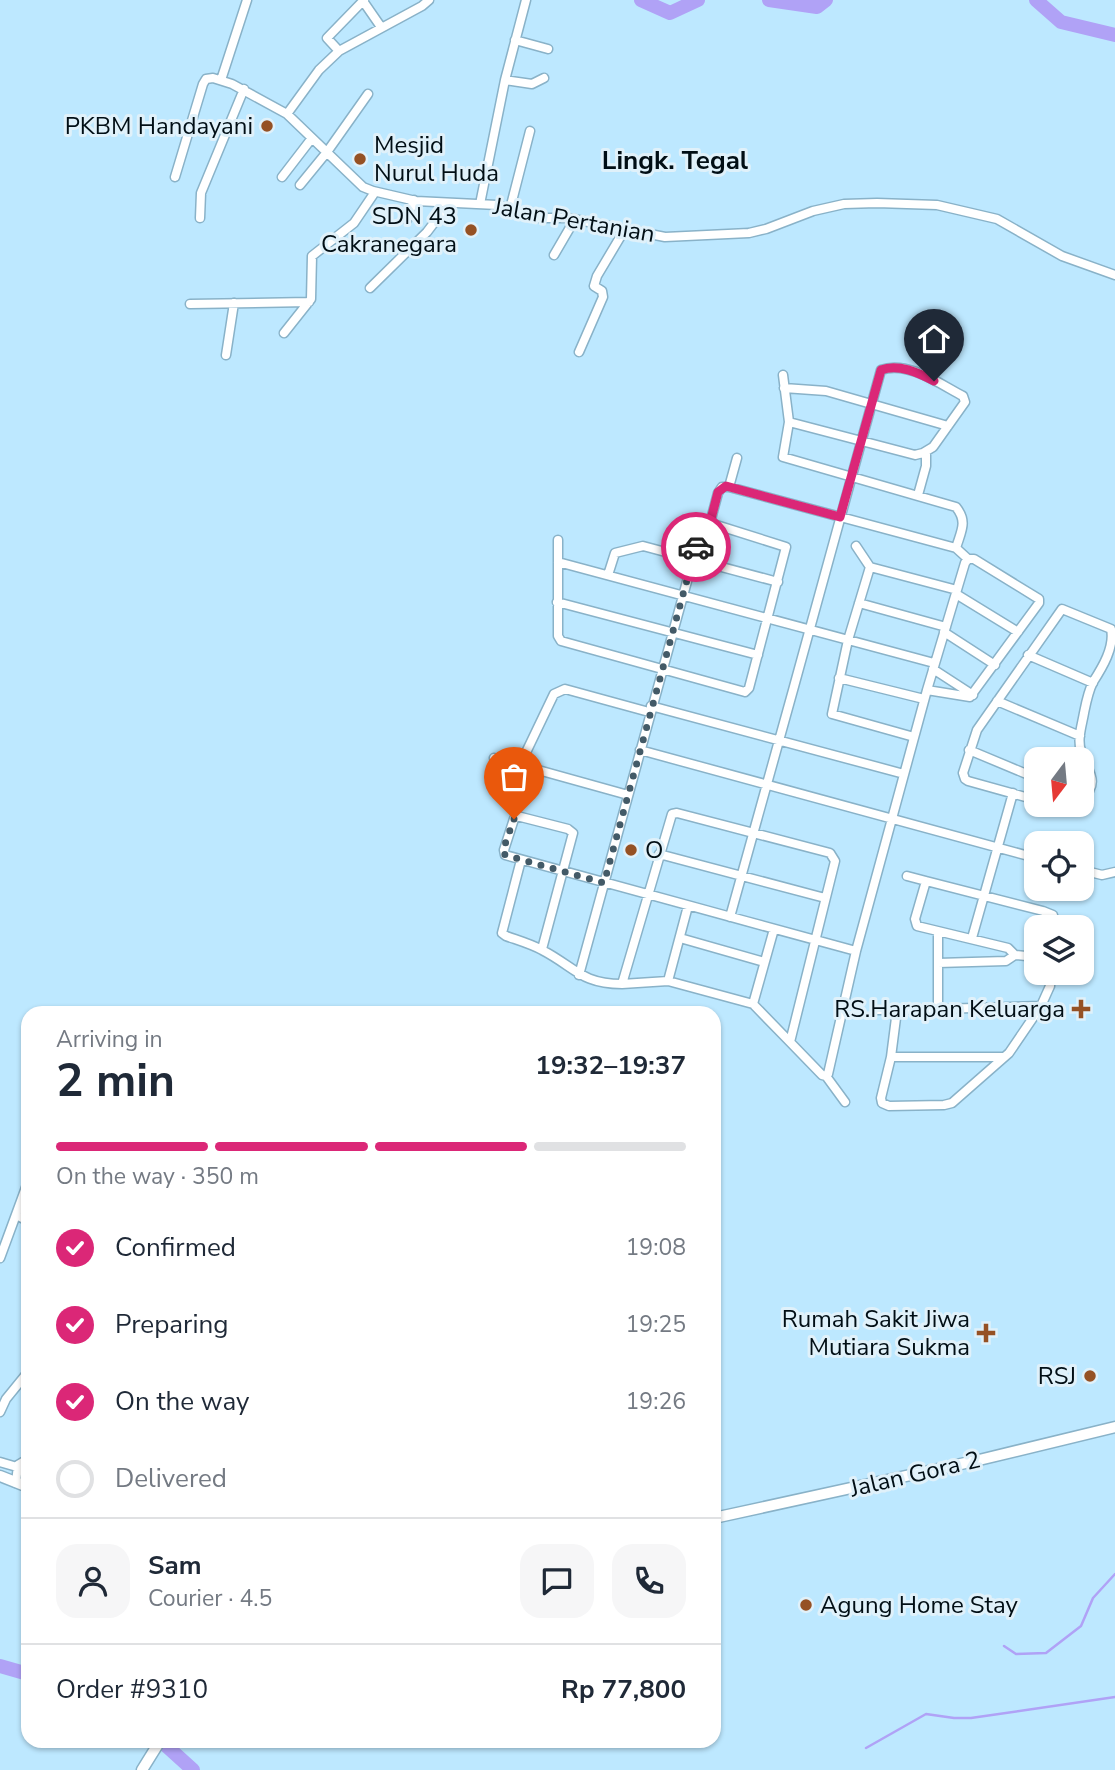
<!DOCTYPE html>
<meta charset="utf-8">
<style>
:root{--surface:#fff;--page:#f6f6f7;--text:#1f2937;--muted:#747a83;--line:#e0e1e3;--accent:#db2777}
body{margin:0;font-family:"Nunito Sans",sans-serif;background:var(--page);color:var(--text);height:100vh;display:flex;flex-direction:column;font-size:26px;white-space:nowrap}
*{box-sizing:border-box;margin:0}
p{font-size:23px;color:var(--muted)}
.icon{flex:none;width:38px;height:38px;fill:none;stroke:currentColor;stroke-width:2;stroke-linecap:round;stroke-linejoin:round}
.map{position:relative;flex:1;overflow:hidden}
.side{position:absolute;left:21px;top:1006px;width:700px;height:742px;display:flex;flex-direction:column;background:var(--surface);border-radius:21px;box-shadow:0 2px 5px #0004}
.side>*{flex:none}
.needle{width:46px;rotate:196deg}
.buttons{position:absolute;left:1024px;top:747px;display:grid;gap:14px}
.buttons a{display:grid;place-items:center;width:70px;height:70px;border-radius:14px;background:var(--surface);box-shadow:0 2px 5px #0004;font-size:35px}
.pin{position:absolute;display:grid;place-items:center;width:60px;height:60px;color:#fff;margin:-72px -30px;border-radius:50% 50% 50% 0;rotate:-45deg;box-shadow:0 0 7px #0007}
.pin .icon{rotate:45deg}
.courier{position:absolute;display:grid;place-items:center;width:70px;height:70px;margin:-35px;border:5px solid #db2777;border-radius:50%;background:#fff;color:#222;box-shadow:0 2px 9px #0007}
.head em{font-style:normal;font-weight:700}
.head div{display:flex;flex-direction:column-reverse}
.head{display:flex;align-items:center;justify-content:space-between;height:119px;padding:0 35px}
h1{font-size:46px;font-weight:700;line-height:52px}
.bar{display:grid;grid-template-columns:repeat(4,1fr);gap:10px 7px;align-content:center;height:84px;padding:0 35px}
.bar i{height:9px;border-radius:5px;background:var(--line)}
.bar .active{background:var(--accent)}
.bar p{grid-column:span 4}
.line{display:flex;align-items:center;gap:18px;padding:0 35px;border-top:2px solid var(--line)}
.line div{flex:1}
.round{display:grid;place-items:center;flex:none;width:74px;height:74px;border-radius:21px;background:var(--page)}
ol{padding:0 35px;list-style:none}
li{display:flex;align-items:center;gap:21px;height:77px}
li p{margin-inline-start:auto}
li .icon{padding:7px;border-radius:50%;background:var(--accent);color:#fff;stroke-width:4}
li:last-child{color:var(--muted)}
li i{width:38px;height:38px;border:4px solid var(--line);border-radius:50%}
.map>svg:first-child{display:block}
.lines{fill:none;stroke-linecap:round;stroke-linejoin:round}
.stream{stroke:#b0a2f6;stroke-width:2.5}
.river{stroke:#b0a2f6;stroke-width:14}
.minor-casing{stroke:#89b2c8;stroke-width:11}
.tertiary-casing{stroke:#89b2c8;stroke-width:13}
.minor{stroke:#fff;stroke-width:8}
.tertiary{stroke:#fff;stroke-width:10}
.done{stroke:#435a67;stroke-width:7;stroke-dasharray:0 12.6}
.route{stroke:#db2777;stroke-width:9}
.poi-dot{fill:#955124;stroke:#e0f1fa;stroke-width:2.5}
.labels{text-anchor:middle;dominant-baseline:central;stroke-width:6;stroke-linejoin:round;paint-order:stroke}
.poi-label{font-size:24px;fill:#010e15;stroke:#e0f1fa;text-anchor:end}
.street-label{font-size:24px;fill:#010e15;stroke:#e0f1fa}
.neighbourhood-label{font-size:26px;font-weight:bold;fill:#010e15;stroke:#e0f1fa}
</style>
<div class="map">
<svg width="1115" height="1770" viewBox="0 0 1115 1770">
<rect width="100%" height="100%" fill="#bde8ff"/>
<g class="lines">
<!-- stream -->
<path class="stream" d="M 1004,1646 L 1016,1654 L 1046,1653 L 1081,1626 L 1093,1598 L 1115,1574
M 866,1748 L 926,1714 L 954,1718 L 971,1718 L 1115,1697"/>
<!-- river -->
<path class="river" d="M 641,0 L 670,13 L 698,0
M 769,0 L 817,7 L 826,0
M 1036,0 L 1061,22 L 1115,35
M 0,1666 L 28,1674
M 161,1741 L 193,1770"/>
<!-- minor casing -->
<g class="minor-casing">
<path id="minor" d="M 363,1 L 381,27
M 515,40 L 548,49
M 339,51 L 327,38 L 364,0
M 221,80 L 247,0
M 505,80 L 532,84 L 544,78
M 287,114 L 319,70 L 339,51 L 422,6 L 429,0
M 175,177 L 203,84 L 206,79 L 213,78 L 232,84 L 287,114 L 363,187 L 373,191 L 416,201 L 497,205 L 539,218 L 568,218 L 665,237 L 749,233 L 766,229 L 813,211 L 844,204 L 877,203 L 937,205 L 997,219 L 1062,256 L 1115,275
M 282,177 L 312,138
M 300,185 L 327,152 L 368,94
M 480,204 L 505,80 L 526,0
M 510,209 L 530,131
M 200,218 L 201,193 L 244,89
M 407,220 L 414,200
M 554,255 L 575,219
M 370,288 L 427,232 L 449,203
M 190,304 L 309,302
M 284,333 L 311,299 L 312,256 L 354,223 L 375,192
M 579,352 L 603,297 L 602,291 L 594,286 L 597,276 L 625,229
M 226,355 L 234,303
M 784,388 L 826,391 L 948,426
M 789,422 L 783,457 L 956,507 C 968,522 961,531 956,548
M 729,487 L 737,458
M 918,495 L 926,466 L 926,452
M 558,540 L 558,636 L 561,641 L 745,692 L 749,688 L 786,547 L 710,523
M 856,546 L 870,567 L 848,640 L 832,714 L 914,737
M 558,562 L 934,663
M 870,567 L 957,590
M 608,575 L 615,553 L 643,546 L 778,582
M 956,594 L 1018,632
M 557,602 L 758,655
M 859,603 L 946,627
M 944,632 L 995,665
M 1028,655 L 1093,683
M 933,669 L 973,695
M 839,678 L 924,699
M 997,701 L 1080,736
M 651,706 L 904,774
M 640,750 L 1036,858
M 969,750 L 1036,778
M 494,758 L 520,765
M 628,795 L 520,765 L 554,694 L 565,689 L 649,712
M 1036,800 L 968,781 L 965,779 L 963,773 L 977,730 L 1062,609 L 1111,629 C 1115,647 1102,668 1093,682 C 1088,692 1086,703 1084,713 C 1082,725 1077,739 1081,751 C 1086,770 1102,781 1082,799
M 1055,805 L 1071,805
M 659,854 L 825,898
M 521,860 L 502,933 L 506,936 C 517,940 531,944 542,950 C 575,967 581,984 622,984
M 1082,870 L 1102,875 L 1115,872
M 907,876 L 926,881
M 688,906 L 668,981 L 622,984 L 672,814 L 677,813 L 830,853 L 835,861 L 790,1042 L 753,1004 L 774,929
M 730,917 C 781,735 831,552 881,370 C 907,360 940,384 963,396 L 965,402 L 933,447 L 923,453 L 915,455 L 789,422 L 783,375
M 938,932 L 938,1009 L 1041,1006 L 1050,986 L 1051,973
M 680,938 L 764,962
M 972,938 L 1013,793
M 542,949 L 573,833 L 568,829 L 517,816 L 514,819 L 504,850 L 505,855 C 622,888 739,919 856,951
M 1036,957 L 1015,955 L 1008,948 L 917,926 L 915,919 L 926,881 L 1043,911 L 1053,915 L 1055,928
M 938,963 L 1006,961 L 1015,955
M 579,975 L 700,534 L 705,524 L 710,523 L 718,493 L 722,487 L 729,487 L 956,548 L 968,559 L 974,559 L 1039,599 L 1039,603 L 970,697 L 927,690
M 668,981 L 753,1004
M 876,1010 L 938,1009
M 897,1010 L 891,1057 L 881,1098 L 882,1103 L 889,1106 L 944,1105 L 952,1103 L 1009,1053 L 1041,1006
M 790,1042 L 822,1075 L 826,1076 L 828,1074 L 856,951 L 927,690 L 965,563 L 968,559
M 891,1057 L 1004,1057
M 826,1076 L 845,1102
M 16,1215 L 28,1221
M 0,1258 L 28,1182
M 0,1412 L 6,1399 L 28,1372
M 0,1462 L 17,1467
M 16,1483 L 18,1465 L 28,1459"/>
</g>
<!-- tertiary casing -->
<g class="tertiary-casing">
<path id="tertiary" d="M 0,1476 L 28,1487
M 714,1518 L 979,1460 L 1115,1427
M 142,1770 L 160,1741"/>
</g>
<!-- minor -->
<use href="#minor" class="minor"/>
<!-- tertiary -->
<use href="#tertiary" class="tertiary"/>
</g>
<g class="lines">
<!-- done -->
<path class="done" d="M 514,819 L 503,850 L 505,855 L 604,883 L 696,547"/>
<!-- route -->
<path class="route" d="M 696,547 L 702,527 L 710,523 L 718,492 L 726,486 L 840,517 L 881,370 C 898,363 919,373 934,381"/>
</g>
<!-- markers -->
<g class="poi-dot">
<circle cx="267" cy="126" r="7"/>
<circle cx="360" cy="159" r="7"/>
<circle cx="471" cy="230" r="7"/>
<circle cx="631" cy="850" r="7"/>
<path d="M1077.5 998.5h7v7h7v7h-7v7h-7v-7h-7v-7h7z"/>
<path d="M982.5 1322.5h7v7h7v7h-7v7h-7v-7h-7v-7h7z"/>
<circle cx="1090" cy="1376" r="7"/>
<circle cx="806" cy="1605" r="7"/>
</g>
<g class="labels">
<!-- poi labels -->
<g class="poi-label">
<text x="253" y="126">PKBM Handayani</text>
<text x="374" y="145" text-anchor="start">Mesjid<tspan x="374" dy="28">Nurul Huda</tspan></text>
<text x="457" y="216">SDN 43<tspan x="457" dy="28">Cakranegara</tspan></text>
<text x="645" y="850" text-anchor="start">O</text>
<text x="1065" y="1009">RS.Harapan Keluarga</text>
<text x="970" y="1319">Rumah Sakit Jiwa<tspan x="970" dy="28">Mutiara Sukma</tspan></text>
<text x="1076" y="1376">RSJ</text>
<text x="820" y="1605" text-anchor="start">Agung Home Stay</text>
</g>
<!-- street labels -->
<g class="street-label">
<text transform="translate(574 220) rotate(10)">Jalan Pertanian</text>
<text transform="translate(915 1474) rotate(-13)">Jalan Gora 2</text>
</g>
<!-- neighbourhood labels -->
<g class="neighbourhood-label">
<text x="675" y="160">Lingk. Tegal</text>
</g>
</g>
</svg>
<div class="buttons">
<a><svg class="needle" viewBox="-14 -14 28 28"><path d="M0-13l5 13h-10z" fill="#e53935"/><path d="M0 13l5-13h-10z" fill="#747a83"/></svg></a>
<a><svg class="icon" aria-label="locate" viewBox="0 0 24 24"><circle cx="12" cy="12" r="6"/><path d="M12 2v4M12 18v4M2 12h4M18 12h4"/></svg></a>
<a><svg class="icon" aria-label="layers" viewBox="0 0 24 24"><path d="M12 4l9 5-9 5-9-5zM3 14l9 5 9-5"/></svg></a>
</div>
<div class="pin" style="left:514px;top:819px;background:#ea580c"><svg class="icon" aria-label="bag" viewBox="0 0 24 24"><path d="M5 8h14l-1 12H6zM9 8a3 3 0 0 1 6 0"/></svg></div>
<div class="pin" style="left:934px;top:381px;background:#1f2937"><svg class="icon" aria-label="home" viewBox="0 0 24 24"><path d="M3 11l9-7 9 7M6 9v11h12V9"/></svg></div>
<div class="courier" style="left:696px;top:547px"><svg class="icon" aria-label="car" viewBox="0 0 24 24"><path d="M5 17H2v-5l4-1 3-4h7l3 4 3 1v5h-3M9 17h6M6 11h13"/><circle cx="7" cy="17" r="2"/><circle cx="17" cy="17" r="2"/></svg></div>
<section class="side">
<div class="head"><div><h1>2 min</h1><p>Arriving in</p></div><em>19:32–19:37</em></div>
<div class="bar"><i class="active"></i><i class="active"></i><i class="active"></i><i></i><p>On the way · 350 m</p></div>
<ol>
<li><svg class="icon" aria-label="check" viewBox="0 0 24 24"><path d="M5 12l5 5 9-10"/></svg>Confirmed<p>19:08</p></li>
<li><svg class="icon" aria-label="check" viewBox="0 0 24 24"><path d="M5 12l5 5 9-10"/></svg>Preparing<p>19:25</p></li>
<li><svg class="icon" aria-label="check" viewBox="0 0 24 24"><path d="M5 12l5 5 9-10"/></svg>On the way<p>19:26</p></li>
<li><i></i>Delivered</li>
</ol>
<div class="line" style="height:126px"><a class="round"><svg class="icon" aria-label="person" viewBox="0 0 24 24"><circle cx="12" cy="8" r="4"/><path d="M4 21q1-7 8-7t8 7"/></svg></a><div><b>Sam</b><p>Courier · 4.5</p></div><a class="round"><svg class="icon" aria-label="chat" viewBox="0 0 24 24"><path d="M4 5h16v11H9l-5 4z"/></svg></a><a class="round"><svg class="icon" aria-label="phone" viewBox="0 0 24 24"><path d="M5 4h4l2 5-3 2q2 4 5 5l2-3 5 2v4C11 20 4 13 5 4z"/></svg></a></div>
<div class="line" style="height:91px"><div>Order #9310</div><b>Rp 77,800</b></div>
</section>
</div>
